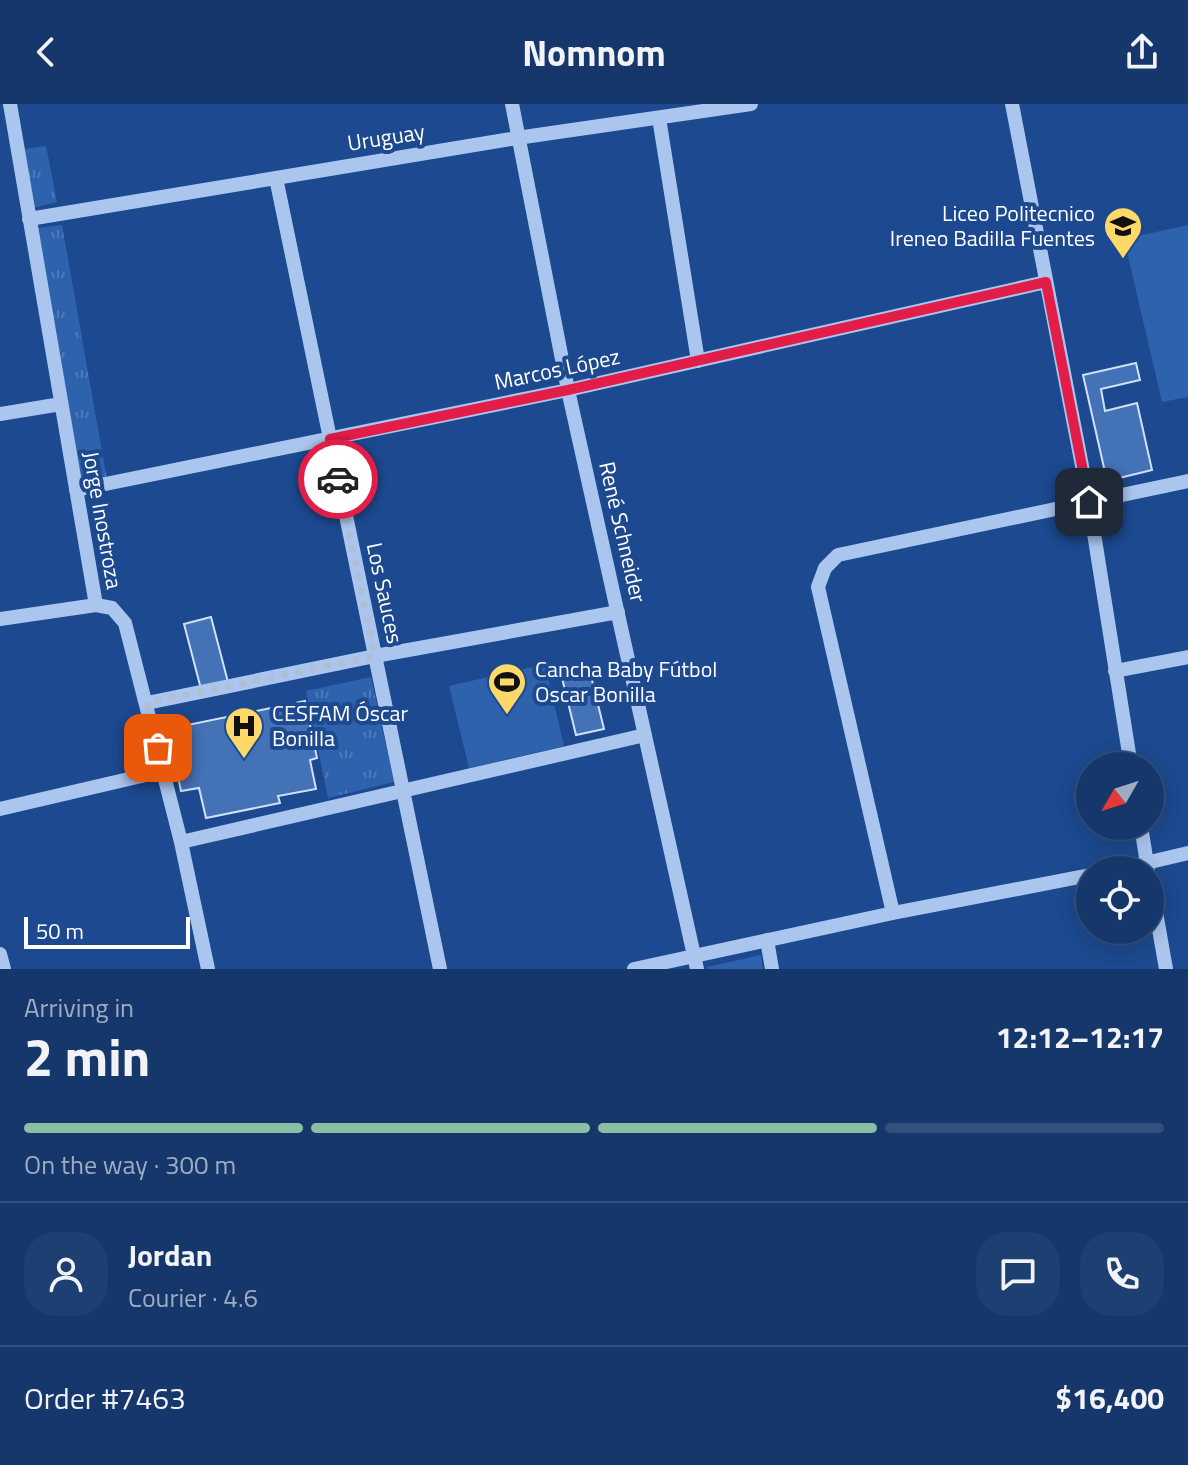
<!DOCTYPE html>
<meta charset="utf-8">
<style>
:root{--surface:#15376b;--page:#1e3f71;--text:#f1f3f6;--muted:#9dacc1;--line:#34517e;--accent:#8abfa5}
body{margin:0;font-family:"Titillium Web",sans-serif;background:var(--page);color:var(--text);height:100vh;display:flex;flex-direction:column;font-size:30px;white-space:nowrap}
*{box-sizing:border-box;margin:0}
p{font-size:26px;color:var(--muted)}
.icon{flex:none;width:44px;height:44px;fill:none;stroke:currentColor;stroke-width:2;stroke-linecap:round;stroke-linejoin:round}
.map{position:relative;height:865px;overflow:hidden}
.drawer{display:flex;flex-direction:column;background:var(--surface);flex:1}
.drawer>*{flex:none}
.needle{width:52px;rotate:231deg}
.fabs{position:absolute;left:1076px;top:648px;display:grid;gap:16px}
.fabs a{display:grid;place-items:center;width:88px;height:88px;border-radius:50%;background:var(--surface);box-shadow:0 4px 20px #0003,0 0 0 2px var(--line);font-size:40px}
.scale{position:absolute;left:24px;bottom:20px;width:166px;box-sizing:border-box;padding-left:8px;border:4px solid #fff;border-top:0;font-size:22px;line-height:28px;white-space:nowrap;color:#fff;-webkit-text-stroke:6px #1c498f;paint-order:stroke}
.pin{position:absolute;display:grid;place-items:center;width:68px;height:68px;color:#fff;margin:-34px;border-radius:16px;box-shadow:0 4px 12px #0006}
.courier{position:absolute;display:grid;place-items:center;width:80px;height:80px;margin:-40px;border:6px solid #e11d48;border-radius:50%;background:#fff;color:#222;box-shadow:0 2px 10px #0007}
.head em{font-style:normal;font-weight:700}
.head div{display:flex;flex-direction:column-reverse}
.head{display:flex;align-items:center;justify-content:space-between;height:136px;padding:0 24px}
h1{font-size:52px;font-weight:700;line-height:60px}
.bar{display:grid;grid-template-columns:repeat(4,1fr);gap:12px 8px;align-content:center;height:96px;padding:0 24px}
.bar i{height:10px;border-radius:6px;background:var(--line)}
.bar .selected{background:var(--accent)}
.bar p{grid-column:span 4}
.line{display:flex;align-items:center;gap:20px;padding:0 24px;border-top:2px solid var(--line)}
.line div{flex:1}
.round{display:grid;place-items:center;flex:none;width:84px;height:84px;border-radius:32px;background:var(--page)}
header{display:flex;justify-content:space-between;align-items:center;height:104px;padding:0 24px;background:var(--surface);font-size:36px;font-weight:700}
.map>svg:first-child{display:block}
.grass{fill:url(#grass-tufts)}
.pitch{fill:#2f62ad}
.building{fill:#4472b7;stroke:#d0e1fa;stroke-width:2}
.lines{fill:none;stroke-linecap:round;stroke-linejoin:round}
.minor{stroke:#aac6ee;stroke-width:14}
.done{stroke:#b0bfd8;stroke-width:8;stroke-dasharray:0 14.4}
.route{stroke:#e11d48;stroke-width:10}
.labels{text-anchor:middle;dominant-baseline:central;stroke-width:8;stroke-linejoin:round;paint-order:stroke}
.street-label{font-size:22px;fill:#fff;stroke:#1c498f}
.poi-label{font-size:22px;fill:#fff;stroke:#1c498f;text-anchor:start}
</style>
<header><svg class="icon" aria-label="back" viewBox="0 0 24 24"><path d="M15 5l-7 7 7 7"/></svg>Nomnom<svg class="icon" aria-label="share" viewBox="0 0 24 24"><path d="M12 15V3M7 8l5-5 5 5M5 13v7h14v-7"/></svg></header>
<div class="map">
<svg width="1188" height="865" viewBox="0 0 1188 865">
<defs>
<pattern id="grass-tufts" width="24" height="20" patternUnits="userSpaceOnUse" patternTransform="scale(2)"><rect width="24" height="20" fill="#2f62ad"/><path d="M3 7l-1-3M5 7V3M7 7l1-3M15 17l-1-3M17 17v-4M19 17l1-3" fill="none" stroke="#4e7ab9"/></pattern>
</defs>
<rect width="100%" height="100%" fill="#1c498f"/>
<!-- grass -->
<path class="grass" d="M 46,42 L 57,98 L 33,104 L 24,45 Z
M 62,121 L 107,376 L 81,378 L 37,124 Z
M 371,573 L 394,678 L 328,694 L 306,587 Z
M 761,851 L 763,865 L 707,865 L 707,863 Z"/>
<!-- pitch -->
<path class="pitch" d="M 1188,121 L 1188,293 L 1162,298 L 1124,135 Z
M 545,560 L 564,642 L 469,664 L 449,582 Z"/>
<!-- building -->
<path class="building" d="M 1136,259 L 1140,276 L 1101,285 L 1105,307 L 1137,299 L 1152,366 L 1107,377 L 1083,271 Z
M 211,513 L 228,578 L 201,585 L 184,520 Z
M 590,568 L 604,625 L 576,631 L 562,574 Z
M 305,597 L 317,654 L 310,656 L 316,685 L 278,692 L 280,699 L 206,714 L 199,684 L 181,687 L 168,625 Z"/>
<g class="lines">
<!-- minor -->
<path class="minor" d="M 10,0 L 96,501
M 512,0 L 568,286 L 697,865
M 1012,0 L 1089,398 L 1131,662
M 659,14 L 698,257
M 276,74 L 440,865
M 29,115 L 517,34 L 751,0
M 0,310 L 61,300
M 76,386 L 568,286 L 1046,178
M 0,515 L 96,501 L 112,504 L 125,519 L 181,738 L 208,865
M 1115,567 L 1188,553
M 147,599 L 375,552 L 618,508
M 0,705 L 163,667
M 1141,722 L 1148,766
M 181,738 L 645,631
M 1116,766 L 1188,749
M 1150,774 L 1166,865
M 893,809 L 818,483 L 825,464 L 838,451 L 1188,377
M 767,836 L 772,865
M 0,850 L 4,865
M 634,865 L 893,809 L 1090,771"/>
</g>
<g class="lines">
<!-- done -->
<path class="done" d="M 158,644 L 147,599 L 375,552 L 338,375"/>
<!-- route -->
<path class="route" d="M 338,375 L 330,335 L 568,286 L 1046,178 L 1089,398"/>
</g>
<!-- icons -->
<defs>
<g id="school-pin" transform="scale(2)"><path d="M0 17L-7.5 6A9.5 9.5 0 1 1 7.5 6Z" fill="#fed967" stroke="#1c498f"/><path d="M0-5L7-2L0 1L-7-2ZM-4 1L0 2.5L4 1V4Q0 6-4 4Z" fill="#111"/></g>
<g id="stadium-pin" transform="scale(2)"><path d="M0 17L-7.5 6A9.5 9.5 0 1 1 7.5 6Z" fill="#fed967" stroke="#1c498f"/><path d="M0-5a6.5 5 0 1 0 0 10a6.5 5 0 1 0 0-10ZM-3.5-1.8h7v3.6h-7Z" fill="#111"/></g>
<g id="hospital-pin" transform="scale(2)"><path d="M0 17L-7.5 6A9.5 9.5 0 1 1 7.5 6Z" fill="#fed967" stroke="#1c498f"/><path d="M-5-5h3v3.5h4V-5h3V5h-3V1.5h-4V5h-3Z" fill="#111"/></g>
</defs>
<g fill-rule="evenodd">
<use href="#school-pin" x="1123" y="122"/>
<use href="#stadium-pin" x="507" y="578"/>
<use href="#hospital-pin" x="244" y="622"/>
</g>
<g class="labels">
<!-- street labels -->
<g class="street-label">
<text transform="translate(386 33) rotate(-9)">Uruguay</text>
<text transform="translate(557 265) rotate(-12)">Marcos López</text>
<text transform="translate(103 416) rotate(80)">Jorge Inostroza</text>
<text transform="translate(623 428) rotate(77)">René Schneider</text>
<text transform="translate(385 489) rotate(78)">Los Sauces</text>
</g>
<!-- poi labels -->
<g class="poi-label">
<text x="1095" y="109" text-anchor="end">Liceo Politecnico<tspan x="1095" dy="25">Ireneo Badilla Fuentes</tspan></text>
<text x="535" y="565">Cancha Baby Fútbol<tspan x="535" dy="25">Oscar Bonilla</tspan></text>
<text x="272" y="609">CESFAM Óscar<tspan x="272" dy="25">Bonilla</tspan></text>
</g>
</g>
</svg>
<div class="fabs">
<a><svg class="needle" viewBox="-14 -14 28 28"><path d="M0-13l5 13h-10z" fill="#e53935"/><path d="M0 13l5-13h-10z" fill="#9dacc1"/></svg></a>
<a><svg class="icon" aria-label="locate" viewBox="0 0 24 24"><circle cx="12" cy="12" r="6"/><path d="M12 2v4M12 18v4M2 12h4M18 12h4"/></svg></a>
</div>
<div class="scale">50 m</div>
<div class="pin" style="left:158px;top:644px;background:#ea580c"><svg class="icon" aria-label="bag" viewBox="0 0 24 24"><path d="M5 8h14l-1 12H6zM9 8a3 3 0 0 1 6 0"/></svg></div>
<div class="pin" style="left:1089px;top:398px;background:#1f2937"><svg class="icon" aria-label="home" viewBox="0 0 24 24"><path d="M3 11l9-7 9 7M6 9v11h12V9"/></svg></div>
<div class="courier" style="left:338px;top:375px"><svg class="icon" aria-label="car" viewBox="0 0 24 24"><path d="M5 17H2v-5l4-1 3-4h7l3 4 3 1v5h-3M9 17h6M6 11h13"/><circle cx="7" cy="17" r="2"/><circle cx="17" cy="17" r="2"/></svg></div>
</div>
<section class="drawer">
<div class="head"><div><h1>2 min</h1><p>Arriving in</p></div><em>12:12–12:17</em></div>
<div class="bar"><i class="selected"></i><i class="selected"></i><i class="selected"></i><i></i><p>On the way · 300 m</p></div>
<div class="line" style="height:144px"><a class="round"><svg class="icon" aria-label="person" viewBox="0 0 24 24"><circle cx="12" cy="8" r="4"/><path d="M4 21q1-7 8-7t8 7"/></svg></a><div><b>Jordan</b><p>Courier · 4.6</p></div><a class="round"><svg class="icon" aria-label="chat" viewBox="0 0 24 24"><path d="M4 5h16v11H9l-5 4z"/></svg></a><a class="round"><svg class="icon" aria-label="phone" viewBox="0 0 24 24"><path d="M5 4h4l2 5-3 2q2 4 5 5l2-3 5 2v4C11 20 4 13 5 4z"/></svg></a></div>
<div class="line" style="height:104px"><div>Order #7463</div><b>$16,400</b></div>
</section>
